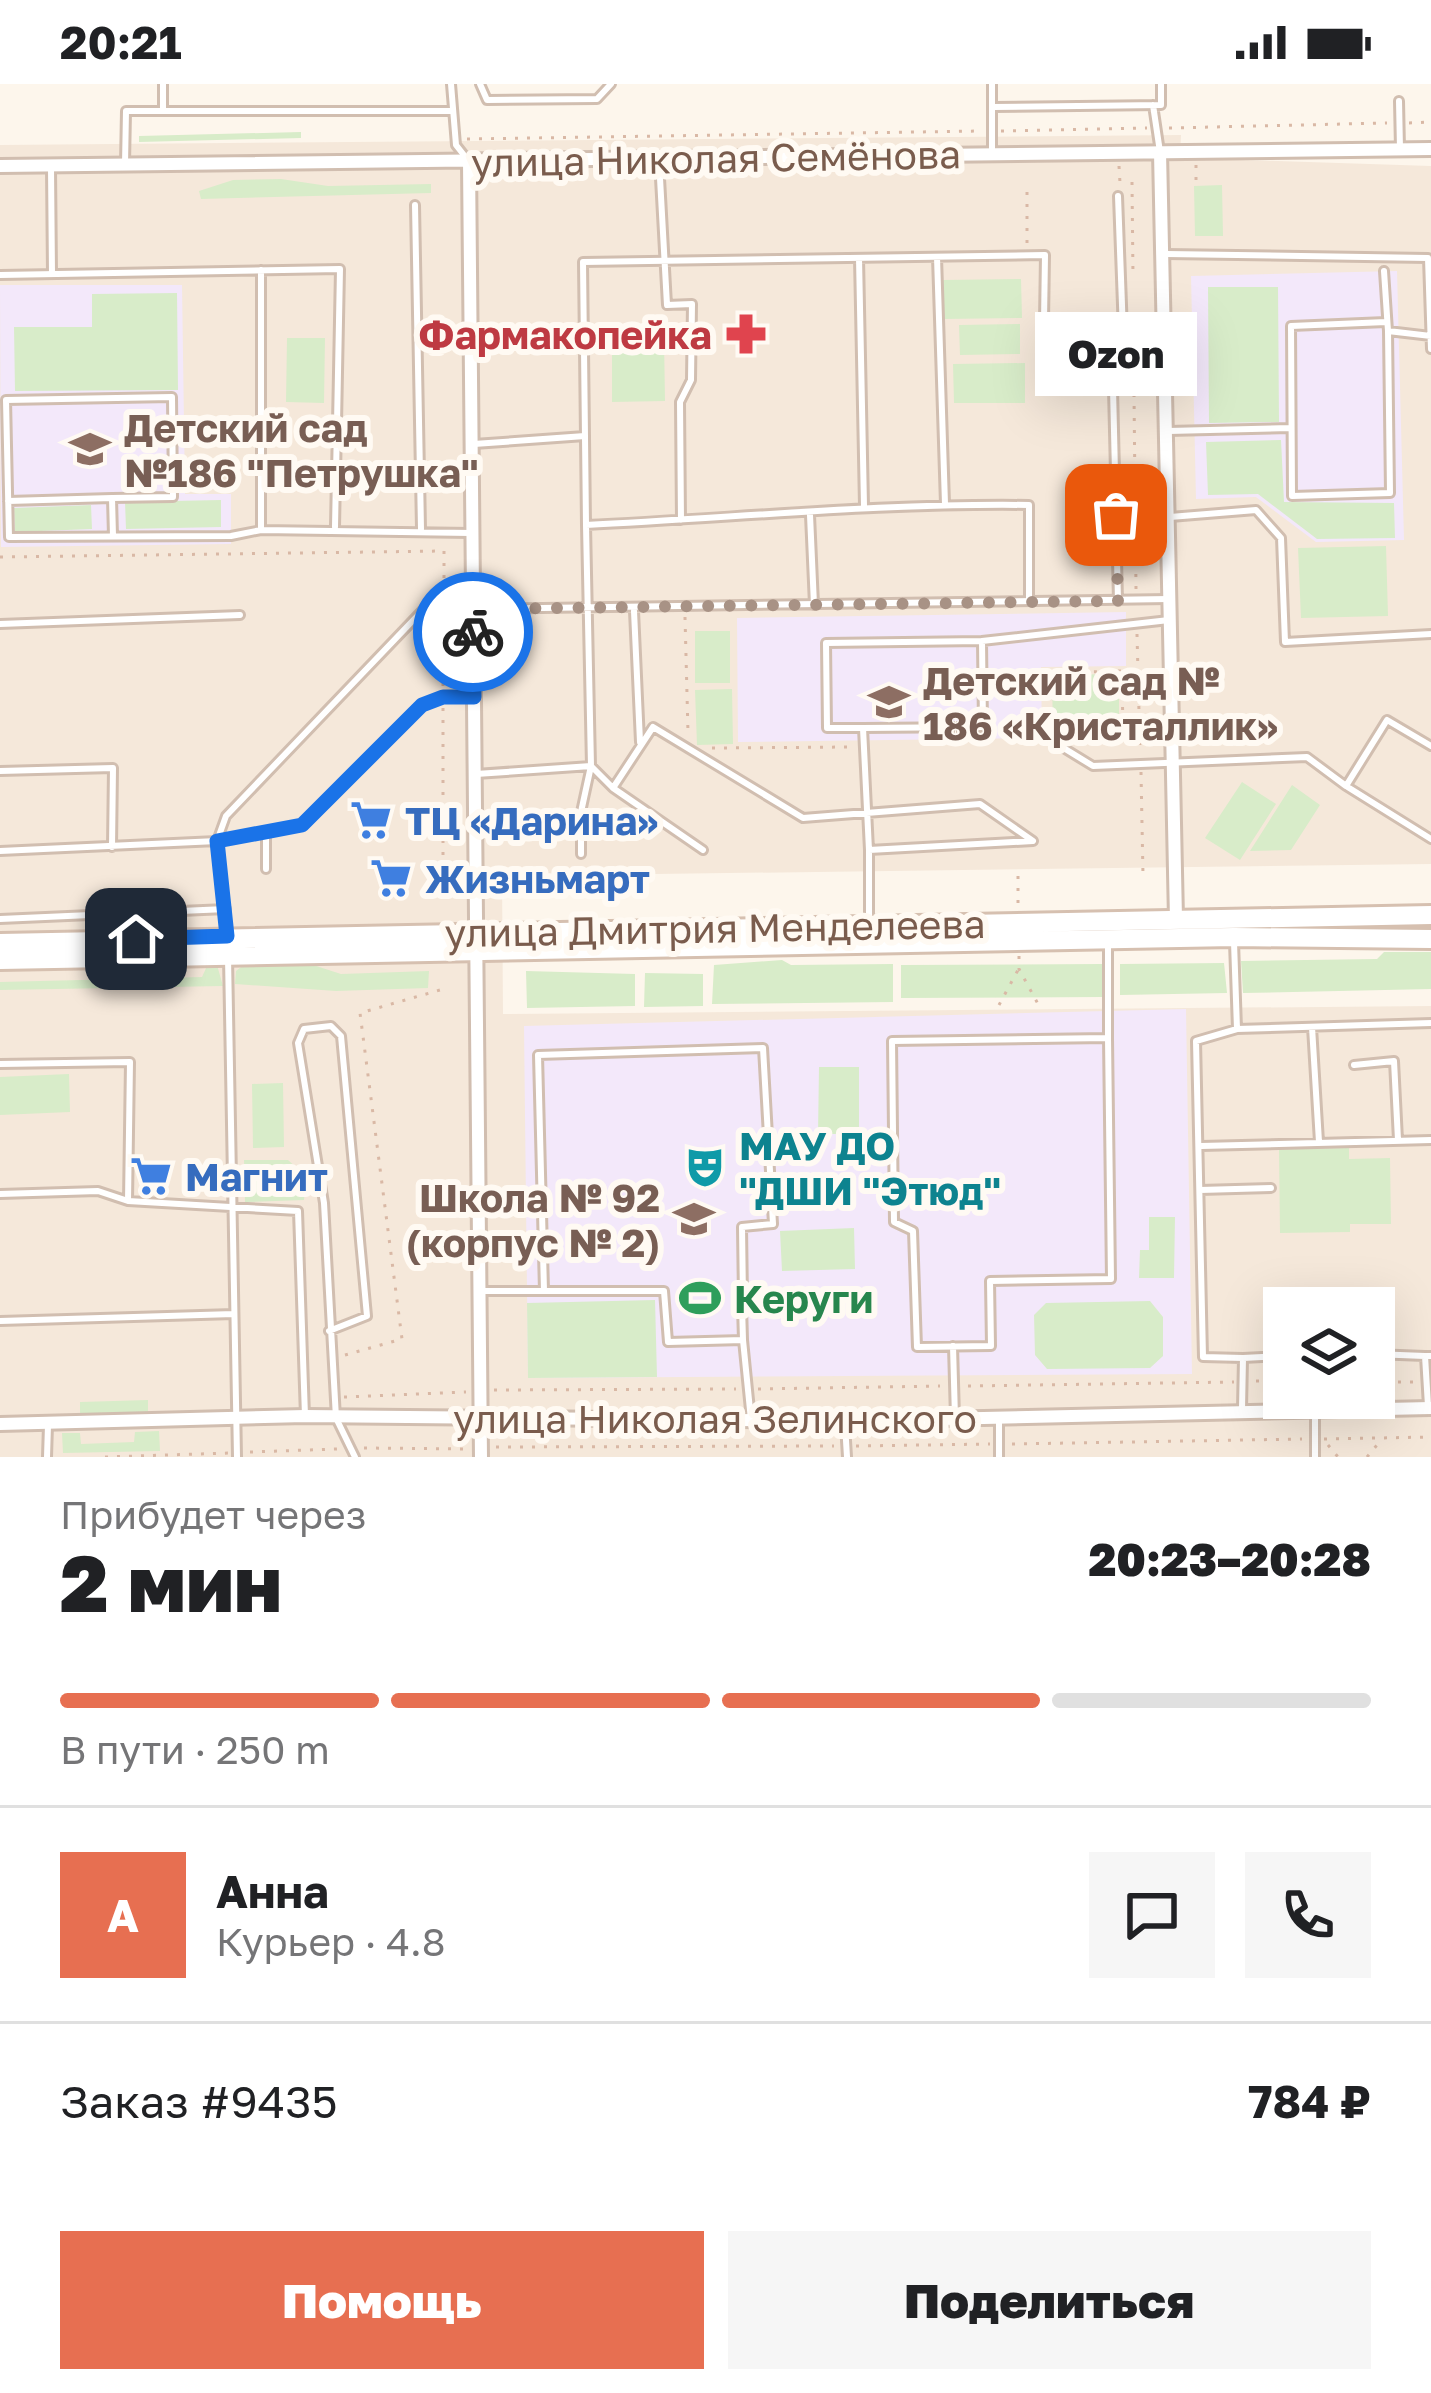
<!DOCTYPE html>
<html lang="ru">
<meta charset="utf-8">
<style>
:root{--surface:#fff;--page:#f6f6f6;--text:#202124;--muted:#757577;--line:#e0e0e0;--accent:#e76f51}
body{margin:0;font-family:"Golos Text",sans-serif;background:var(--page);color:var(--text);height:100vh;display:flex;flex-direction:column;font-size:45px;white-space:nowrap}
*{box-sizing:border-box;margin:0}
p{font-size:39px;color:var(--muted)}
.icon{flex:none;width:66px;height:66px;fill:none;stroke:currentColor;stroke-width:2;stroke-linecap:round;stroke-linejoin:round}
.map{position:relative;height:1373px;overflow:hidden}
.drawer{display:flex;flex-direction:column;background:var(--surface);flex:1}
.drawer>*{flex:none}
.controls{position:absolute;left:1263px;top:1203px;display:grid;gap:24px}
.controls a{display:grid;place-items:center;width:132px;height:132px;border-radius:0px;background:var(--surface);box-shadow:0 12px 48px #0002;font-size:60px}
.pin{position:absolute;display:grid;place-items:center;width:102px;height:102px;color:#fff;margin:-51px;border-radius:24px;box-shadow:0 6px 18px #0006}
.courier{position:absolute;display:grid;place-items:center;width:120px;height:120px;margin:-60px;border:9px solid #1a73e8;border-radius:50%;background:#fff;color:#222;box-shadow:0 3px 15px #0007}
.bubble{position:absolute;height:84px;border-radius:0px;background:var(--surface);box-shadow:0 12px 48px #0002;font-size:39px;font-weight:800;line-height:84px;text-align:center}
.overview em{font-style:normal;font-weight:800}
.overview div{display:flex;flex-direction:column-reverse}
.overview{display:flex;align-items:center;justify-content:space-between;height:204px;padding:0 60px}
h1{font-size:78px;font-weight:800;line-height:90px}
.bar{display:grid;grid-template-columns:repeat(4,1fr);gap:18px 12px;align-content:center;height:144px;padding:0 60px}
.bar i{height:15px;border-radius:9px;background:var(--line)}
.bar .current{background:var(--accent)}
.bar p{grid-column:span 4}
.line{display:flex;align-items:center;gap:30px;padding:0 60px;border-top:3px solid var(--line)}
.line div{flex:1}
.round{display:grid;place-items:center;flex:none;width:126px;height:126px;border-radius:0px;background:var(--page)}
.cta{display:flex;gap:24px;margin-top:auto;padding:24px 60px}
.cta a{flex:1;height:138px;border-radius:0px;background:var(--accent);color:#fff;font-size:48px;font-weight:800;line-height:138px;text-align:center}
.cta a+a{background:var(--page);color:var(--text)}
.status{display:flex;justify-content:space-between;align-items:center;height:84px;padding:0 60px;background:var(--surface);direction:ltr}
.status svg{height:33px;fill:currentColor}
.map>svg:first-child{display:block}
.residential{fill:#f5e8da;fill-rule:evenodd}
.education{fill:#f3e8fa}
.green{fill:#d8ecc9}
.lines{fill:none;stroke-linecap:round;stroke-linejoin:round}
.lane-casing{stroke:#d1beb0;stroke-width:12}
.street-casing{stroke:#d1beb0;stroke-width:18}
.secondary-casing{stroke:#d6c0b0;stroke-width:24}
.path{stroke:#d9b8a5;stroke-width:3;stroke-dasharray:3 9;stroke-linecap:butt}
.lane{stroke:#fff;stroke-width:6}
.street{stroke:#fff;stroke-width:12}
.secondary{stroke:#fff;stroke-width:18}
.done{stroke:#a89285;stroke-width:12;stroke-dasharray:0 21.6}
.route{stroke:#1a73e8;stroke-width:15}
.labels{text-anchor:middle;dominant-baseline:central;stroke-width:12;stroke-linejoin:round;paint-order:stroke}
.street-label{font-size:39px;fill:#7a5c4d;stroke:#fffaf3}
.health-label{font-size:39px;font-weight:bold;fill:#be3a42;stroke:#fffaf3;text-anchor:end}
.education-label{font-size:39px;font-weight:bold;fill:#785e54;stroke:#fffaf3;text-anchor:start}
.shop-label{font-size:39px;font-weight:bold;fill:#366cbe;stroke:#fffaf3;text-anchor:start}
.culture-label{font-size:39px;font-weight:bold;fill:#0d838f;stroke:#fffaf3;text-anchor:start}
.leisure-label{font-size:39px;font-weight:bold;fill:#27864d;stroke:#fffaf3;text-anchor:start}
</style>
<div class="status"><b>20:21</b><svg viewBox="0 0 49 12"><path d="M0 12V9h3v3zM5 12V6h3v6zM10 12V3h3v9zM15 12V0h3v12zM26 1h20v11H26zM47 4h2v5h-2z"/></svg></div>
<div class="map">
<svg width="1431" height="1373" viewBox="0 0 1431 1373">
<rect width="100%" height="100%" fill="#fdf6ec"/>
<!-- residential -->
<path class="residential" d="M 1181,51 L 1180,74 L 1431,82 L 1431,780 L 502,792 L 503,930 L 1431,922 L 1431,1373 L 0,1373 L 0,61 ZM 1284,1224 L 1374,1224 L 1374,1314 L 1284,1314 Z"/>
<!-- education -->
<path class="education" d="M 1397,187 L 1404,456 L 1316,458 L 1256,413 L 1196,415 L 1191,192 Z
M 0,201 L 182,201 L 185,410 L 231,410 L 231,460 L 1,463 Z
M 1126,528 L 1126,582 L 1041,583 L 1042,654 L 738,658 L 737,534 Z
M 1186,925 L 1192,1290 L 528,1294 L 524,942 Z"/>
<!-- green -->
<path class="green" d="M 301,48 L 301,54 L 139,58 L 139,52 Z
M 281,95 L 328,102 L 431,100 L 431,109 L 201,115 L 199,107 L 233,96 Z
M 1222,101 L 1223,152 L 1195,152 L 1194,102 Z
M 1021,195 L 1022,234 L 944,235 L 943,196 Z
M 1208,203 L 1278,203 L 1279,338 L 1209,339 Z
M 177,209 L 178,306 L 15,307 L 14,243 L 92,243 L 92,210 Z
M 1020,240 L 1020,270 L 960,271 L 959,241 Z
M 287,254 L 325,254 L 324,319 L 286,318 Z
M 612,254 L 664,254 L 665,317 L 612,318 Z
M 1025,279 L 1025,319 L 954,319 L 953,280 Z
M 1281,356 L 1284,418 L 1394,419 L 1395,454 L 1317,455 L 1258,410 L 1208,411 L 1206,358 Z
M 221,416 L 221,443 L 126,445 L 125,418 Z
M 91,421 L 92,445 L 15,448 L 14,424 Z
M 1386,462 L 1388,532 L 1301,534 L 1298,464 Z
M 695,547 L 730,547 L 730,599 L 695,599 Z
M 1119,590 L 1119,651 L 1053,652 L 1052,591 Z
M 732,605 L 733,660 L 697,661 L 695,606 Z
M 1242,698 L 1276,720 L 1240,776 L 1205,754 Z
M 1292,701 L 1320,721 L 1291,766 L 1250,767 Z
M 1384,868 L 1431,868 L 1431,905 L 1243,909 L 1241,877 L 1377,875 Z
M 782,876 L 791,881 L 893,880 L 893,918 L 712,920 L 714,881 Z
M 1224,879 L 1227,909 L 1120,911 L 1120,880 Z
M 245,880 L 310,880 L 341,890 L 429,887 L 428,904 L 336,907 L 235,900 L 236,887 Z
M 1102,880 L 1103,913 L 901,914 L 901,881 Z
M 217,881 L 223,902 L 0,906 L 0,898 L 202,893 L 207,882 Z
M 526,887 L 635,890 L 635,922 L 527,924 Z
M 645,889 L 703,890 L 703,922 L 644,923 Z
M 819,983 L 859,983 L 859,1050 L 818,1050 Z
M 69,990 L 70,1028 L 0,1031 L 0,993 Z
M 283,999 L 284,1063 L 253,1064 L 252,1000 Z
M 1349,1064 L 1349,1075 L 1390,1074 L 1391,1140 L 1350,1140 L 1350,1148 L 1280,1149 L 1279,1065 Z
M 244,1076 L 288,1076 L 306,1092 L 304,1116 L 245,1118 Z
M 1149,1133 L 1175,1133 L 1174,1194 L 1139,1194 L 1140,1166 L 1149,1166 Z
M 854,1144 L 855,1185 L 782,1187 L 780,1147 Z
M 655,1216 L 657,1293 L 528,1294 L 527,1219 Z
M 1150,1217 L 1163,1233 L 1163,1272 L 1150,1284 L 1047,1285 L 1035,1271 L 1034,1231 L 1046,1219 Z
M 148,1316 L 148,1330 L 80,1332 L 80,1318 Z
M 159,1347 L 160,1367 L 63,1369 L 62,1349 L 80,1349 L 81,1360 L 134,1358 L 135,1348 Z"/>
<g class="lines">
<!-- lane casing -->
<g class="lane-casing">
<path id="lane" d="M 163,0 L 163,26
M 451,0 L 456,61 L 467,75
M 480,0 L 487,16 L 597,15 L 611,0
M 992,0 L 992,68
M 1399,17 L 1400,65
M 1153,21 L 1160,68
M 993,23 L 1161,21 L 1161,0
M 659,76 L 667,221 L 692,220 L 691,296 L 680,318 L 681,436
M 125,80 L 126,27 L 453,27
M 51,84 L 52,190
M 1118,112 L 1125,303
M 415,121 L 421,445
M 1166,170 L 1428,174 L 1431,265
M 937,173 L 945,420
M 859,174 L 864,422
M 1384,187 L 1388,247 L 1431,252
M 0,191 L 340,185 L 335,443
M 1386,238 L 1291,242 L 1292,412 L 1390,409 L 1388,247
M 1113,304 L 1118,517
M 1168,347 L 1290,344
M 474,360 L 585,352
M 8,417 L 112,414
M 810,431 L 814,521
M 1170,433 L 1256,426 L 1281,454 L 1285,558 L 1431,550
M 586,441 L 583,178 L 1045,171 L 1043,304 L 1165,301
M 261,446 L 471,449
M 113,452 L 112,414 L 173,413 L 172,313 L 6,316 L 9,453 L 231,452 L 261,446 L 261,186
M 476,525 L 1169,515
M 634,527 L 640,658
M 0,540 L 240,531
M 982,557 L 1169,536
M 1049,655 L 1093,682 L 1307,673 L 1346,702
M 1431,662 L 1387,636 L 1346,702 L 1431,755
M 0,687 L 113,684 L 112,763
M 476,690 L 591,682 L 613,704
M 703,766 L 613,704 L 653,643 L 803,734 L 980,720 L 1033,757 L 869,766 L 863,644 L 827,644 L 826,559 L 982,557 L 983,643 L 863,644
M 869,766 L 869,840
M 0,767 L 217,757 L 302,741 L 422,621 L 443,613 L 471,613
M 581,770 L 581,728 L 591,682 L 586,441 C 734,434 881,419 1029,421 L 1029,515
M 266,785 L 266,748
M 0,835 L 226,825
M 227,849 L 217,757 L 226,732 L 444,504 L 472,493
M 1234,858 L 1237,945
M 1108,862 L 1108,954
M 228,873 L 237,1373
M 1312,943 L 1319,1058
M 1108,954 L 1111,1195 L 990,1197 L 991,1262 L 917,1263 L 913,1147 L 894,1138 L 892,957 Z
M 0,980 L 130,978 L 128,1117
M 1354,981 L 1394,977 L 1398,1056
M 1201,1062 L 1431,1056
M 1200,1106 L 1271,1104
M 0,1110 L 98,1107 L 128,1117 L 298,1127 L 305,1332
M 480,1207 L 664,1207 L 668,1258 L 743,1256 L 742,1222
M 544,1207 L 538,971 L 763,964 L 773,1140 L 742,1143 L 743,1215
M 0,1237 L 234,1230
M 329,1247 L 367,1232 L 341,952 L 331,942 L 304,945 L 298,959 L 324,1119 L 336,1334 L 355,1373
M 743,1256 L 751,1336
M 953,1262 L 955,1334
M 1374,1270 L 1425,1272
M 1243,1274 L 1284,1272
M 1428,1322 L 1425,1272 L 1431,1272
M 1242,1325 L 1243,1274 L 1203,1273 L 1196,957 L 1237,945 L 1431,939
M 1315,1327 L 1315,1373
M 999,1335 L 999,1373
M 845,1340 L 847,1373
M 47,1373 L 48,1341"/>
</g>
<!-- street casing -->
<g class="street-casing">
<path id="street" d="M 1160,68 L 1176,835
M 469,78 L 481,1373
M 0,82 L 1431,65
M 0,1340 L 305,1332 L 845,1337 L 1431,1324"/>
</g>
<!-- secondary casing -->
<g class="secondary-casing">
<path id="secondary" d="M 0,859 L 1431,831
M 0,876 L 1234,853 L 1431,855"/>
</g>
<!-- path -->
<path class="path" d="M 1409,39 L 1431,38
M 1169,44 L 1387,39
M 1001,47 L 1147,44
M 467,55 L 979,47
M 1119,82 L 1120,99
M 1196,96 L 1196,80
M 1132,98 L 1133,193
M 1027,159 L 1027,100
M 1134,310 L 1136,505
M 0,473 L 444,467
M 444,494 L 444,467
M 685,533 L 688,649
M 1137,550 L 1140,667
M 1122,587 L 1123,653 L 1049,655 L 1048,589 Z
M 443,602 L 444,521
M 712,664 L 852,663
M 1141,688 L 1143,791
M 1018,792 L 1018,820
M 443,807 L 443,623
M 1019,872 L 1019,885 L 1038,920
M 999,921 L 1018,886
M 345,1271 L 402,1255 L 360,929 L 447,904
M 1256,1297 L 1284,1298
M 1374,1298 L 1417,1298
M 968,1302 L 1234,1298
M 758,1305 L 940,1302
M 494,1306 L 736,1305
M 344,1313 L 466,1308
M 1324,1355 L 1431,1353
M 1012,1360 L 1302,1355
M 1328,1361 L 1338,1373
M 856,1362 L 990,1360
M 496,1363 L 834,1362
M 364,1364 L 469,1365
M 250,1368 L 337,1365
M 105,1373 L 229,1369
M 1367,1373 L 1382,1355"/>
<!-- lane -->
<use href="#lane" class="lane"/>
<!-- street -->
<use href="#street" class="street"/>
<!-- secondary -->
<use href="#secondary" class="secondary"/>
</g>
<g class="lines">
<!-- done -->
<path class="done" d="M 473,548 L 472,525 L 1118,517 L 1116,431"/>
<!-- route -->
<path class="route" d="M 136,855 L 227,852 L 217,757 L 302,741 L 422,621 L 443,613 L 474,613 L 473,548"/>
</g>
<!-- icons -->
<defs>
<g id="pharmacy-bare" transform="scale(3.24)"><path d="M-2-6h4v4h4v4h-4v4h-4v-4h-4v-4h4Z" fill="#e0444e" stroke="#fffaf3" stroke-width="2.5" paint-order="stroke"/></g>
<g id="school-bare" transform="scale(3.24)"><path d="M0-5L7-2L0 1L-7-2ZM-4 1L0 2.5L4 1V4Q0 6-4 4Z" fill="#8d6e63" stroke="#fffaf3" stroke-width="2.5" paint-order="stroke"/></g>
<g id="supermarket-bare" transform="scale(3.24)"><path d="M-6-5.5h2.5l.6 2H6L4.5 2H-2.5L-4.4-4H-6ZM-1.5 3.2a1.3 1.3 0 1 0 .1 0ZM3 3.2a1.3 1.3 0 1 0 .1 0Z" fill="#3f7fe0" stroke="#fffaf3" stroke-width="2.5" paint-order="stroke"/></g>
<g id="theatre-bare" transform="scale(3.24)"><path d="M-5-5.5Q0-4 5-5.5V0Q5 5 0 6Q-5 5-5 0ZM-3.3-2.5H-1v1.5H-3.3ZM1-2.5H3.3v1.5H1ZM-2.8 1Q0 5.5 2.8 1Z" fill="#0f9aa8" stroke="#fffaf3" stroke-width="2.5" paint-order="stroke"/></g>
<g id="stadium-bare" transform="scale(3.24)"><path d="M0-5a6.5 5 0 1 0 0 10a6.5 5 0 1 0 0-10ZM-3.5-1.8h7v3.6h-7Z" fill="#2e9e5b" stroke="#fffaf3" stroke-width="2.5" paint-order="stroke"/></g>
</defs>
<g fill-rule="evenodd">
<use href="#pharmacy-bare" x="746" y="250"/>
<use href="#school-bare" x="90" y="365"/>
<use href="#school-bare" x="889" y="618"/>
<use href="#supermarket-bare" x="371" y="736"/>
<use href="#supermarket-bare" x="391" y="794"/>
<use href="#theatre-bare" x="705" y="1083"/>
<use href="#supermarket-bare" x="151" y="1092"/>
<use href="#school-bare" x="694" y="1135"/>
<use href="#stadium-bare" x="700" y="1214"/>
</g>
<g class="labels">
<!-- street labels -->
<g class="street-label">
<text transform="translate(716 74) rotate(-1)">улица Николая Семёнова</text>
<text transform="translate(715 844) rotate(-1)">улица Дмитрия Менделеева</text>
<text x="715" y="1334">улица Николая Зелинского</text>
</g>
<!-- health labels -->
<g class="health-label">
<text x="712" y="250">Фармакопейка</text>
</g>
<!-- education labels -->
<g class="education-label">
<text x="124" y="343">Детский сад<tspan x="124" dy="45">№186 "Петрушка"</tspan></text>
<text x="923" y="596">Детский сад №<tspan x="923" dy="45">186 «Кристаллик»</tspan></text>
<text x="660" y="1113" text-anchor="end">Школа № 92<tspan x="660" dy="45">(корпус № 2)</tspan></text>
</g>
<!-- shop labels -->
<g class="shop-label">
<text x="405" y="736">ТЦ «Дарина»</text>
<text x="425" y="794">Жизньмарт</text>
<text x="185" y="1092">Магнит</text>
</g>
<!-- culture labels -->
<g class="culture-label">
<text x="739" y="1061">МАУ ДО<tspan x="739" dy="45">"ДШИ "Этюд"</tspan></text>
</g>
<!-- leisure labels -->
<g class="leisure-label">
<text x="734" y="1214">Керуги</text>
</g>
</g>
</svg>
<div class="controls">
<a><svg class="icon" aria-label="layers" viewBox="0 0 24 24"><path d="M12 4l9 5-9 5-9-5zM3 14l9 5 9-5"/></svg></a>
</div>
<div class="pin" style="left:1116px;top:431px;background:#ea580c"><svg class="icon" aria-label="bag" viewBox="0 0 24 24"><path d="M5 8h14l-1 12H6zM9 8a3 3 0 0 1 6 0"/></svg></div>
<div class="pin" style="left:136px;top:855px;background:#1f2937"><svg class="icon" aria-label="home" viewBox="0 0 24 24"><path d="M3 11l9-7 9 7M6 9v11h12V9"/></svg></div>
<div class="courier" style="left:473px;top:548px"><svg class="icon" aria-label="bike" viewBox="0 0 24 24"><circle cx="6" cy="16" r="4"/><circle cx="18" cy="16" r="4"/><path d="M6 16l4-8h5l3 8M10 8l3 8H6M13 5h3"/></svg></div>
<div class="bubble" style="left:1035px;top:228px;width:162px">Ozon</div>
</div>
<section class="drawer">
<div class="overview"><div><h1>2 мин</h1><p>Прибудет через</p></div><em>20:23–20:28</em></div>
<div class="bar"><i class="current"></i><i class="current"></i><i class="current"></i><i></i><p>В пути · 250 m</p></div>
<div class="line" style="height:216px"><b class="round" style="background:var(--accent);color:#fff">А</b><div><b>Анна</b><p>Курьер · 4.8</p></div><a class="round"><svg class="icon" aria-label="chat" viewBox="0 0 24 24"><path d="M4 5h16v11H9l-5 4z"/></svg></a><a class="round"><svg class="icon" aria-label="phone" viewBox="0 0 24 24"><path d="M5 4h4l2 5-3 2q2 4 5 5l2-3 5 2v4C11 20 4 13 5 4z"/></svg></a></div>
<div class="line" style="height:156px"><div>Заказ #9435</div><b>784 ₽</b></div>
<div class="cta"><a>Помощь</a><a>Поделиться</a></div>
</section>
